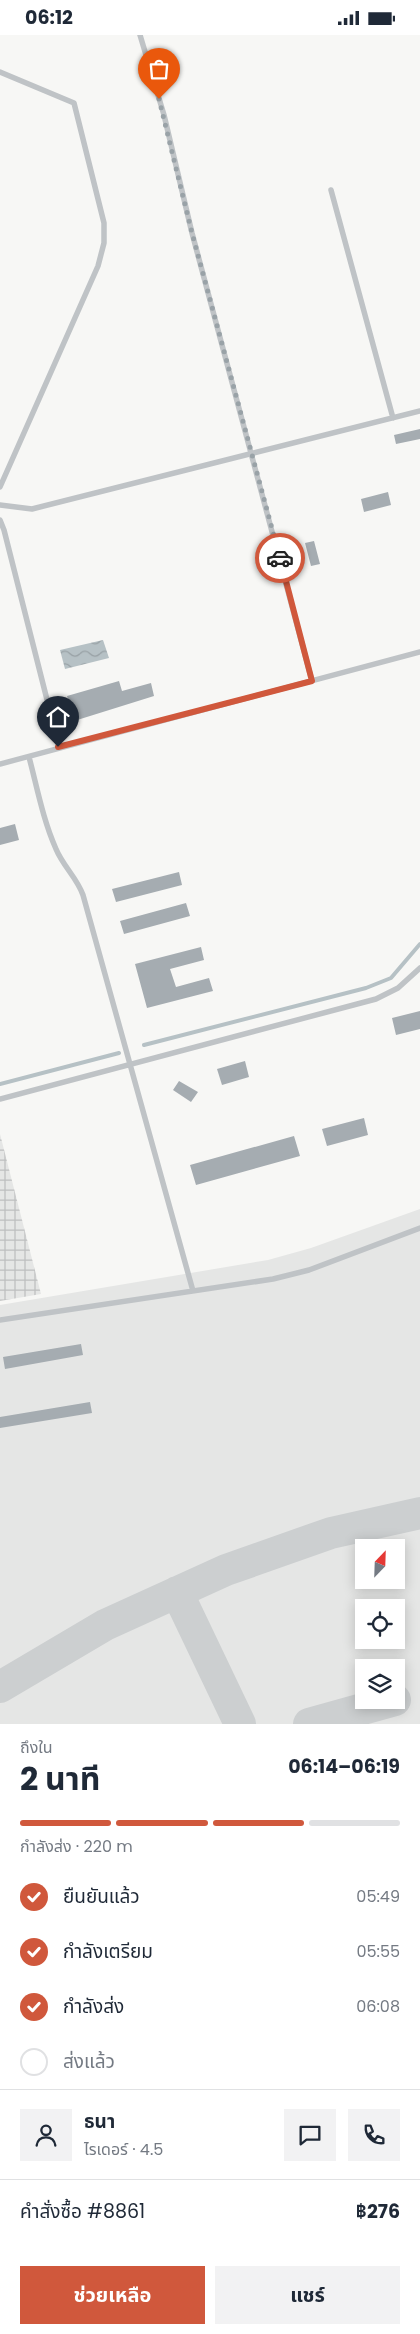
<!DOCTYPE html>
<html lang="th">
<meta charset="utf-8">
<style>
:root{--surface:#fff;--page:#f2f2f3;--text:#1f2937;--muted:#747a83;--line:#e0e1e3;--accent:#d0583c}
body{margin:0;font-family:Poppins,"Noto Sans Thai",sans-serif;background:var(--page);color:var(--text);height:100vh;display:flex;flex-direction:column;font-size:19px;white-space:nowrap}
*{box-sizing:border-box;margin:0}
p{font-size:16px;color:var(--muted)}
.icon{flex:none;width:28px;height:28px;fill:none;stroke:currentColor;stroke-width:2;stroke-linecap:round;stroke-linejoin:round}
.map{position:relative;height:1689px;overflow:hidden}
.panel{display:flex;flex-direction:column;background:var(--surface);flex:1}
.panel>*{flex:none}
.needle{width:32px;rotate:23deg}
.buttons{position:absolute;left:355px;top:1504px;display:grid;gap:10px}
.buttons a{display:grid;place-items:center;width:50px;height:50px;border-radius:0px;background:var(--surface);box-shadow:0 2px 12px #0003;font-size:25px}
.pin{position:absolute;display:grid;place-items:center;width:42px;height:42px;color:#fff;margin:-51px -21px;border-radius:50% 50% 50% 0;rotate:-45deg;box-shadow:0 0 5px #0007}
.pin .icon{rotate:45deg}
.courier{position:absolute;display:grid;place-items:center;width:50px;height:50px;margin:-25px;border:4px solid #d0583c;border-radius:50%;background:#fff;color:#222;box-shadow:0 1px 6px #0007}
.summary em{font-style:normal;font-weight:700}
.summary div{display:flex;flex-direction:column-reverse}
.summary{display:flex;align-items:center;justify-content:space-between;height:85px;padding:0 20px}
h1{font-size:32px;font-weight:700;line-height:38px}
.bar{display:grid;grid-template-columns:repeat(4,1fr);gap:8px 5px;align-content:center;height:60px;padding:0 20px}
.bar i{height:6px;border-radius:4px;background:var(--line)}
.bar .selected{background:var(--accent)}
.bar p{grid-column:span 4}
.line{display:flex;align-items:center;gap:12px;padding:0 20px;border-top:1px solid var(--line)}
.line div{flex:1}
.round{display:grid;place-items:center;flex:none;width:52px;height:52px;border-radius:0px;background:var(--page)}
ol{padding:0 20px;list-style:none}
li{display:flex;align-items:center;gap:15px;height:55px}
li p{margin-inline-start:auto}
li .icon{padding:5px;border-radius:50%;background:var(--accent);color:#fff;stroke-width:4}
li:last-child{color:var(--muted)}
li i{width:28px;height:28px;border:2px solid var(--line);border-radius:50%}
.cta{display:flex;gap:10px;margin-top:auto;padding:10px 20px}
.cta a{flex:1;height:58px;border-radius:0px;background:var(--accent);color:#fff;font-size:20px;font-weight:700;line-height:58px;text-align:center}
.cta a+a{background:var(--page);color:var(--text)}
.status{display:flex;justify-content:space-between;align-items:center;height:35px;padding:0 25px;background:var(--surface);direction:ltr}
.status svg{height:14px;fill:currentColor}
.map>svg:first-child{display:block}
.built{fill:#e5e6e5;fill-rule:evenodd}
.industrial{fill:url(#industrial-grid)}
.water{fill:url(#water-waves)}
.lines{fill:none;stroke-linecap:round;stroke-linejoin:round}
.stream{stroke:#b6c1c5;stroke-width:4}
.taxiway{stroke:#cccfd0;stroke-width:32}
.building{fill:#a5acb1}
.service{stroke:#bfc3c6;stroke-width:5.5}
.done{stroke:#99a2a7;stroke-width:5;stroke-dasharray:0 9}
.route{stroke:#d0583c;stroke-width:6}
</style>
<div class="status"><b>06:12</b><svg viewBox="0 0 49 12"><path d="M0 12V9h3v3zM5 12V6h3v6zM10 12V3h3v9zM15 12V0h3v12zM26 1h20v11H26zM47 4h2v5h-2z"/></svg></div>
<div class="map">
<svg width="420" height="1689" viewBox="0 0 420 1689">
<defs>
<pattern id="industrial-grid" width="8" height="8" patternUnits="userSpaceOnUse" patternTransform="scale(1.25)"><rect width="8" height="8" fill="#e5e6e5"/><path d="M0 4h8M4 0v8" fill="none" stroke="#bdbfbf"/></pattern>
<pattern id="water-waves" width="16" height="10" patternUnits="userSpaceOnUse" patternTransform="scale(1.25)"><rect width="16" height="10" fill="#b6c1c5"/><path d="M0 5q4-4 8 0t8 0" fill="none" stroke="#98a1a5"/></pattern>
</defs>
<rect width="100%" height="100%" fill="#f7f7f5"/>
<!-- built -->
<path class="built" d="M 420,1174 L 420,1689 L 0,1689 L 0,1270 L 268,1225 L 311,1213 ZM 364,1512 L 396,1512 L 396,1545 L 364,1545 ZM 364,1572 L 396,1572 L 396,1605 L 364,1605 ZM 364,1632 L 396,1632 L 396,1665 L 364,1665 Z"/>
<!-- industrial -->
<path class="industrial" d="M 0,1099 L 41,1259 L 0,1266 Z"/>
<!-- water -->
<path class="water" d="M 103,605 L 109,623 L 65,634 L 60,615 Z"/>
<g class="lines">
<!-- stream -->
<path class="stream" d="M 144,1010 L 366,953 L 391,943 L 420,909
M 0,1049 L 119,1018"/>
<!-- taxiway -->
<path class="taxiway" d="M 177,1557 L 240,1689
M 0,1652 L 105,1590 L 226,1535 L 331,1498 L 420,1478
M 309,1689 L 395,1665"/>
</g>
<!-- building -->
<path class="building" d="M 420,394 L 420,404 L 396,409 L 394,400 Z
M 388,457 L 391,470 L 364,477 L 361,464 Z
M 314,506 L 320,529 L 311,531 L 305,508 Z
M 119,646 L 122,656 L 151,648 L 154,661 L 74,686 L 67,661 Z
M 15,789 L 19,805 L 0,810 L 0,793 Z
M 179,837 L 182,850 L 116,867 L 112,854 Z
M 186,868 L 190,881 L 124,899 L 120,886 Z
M 201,912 L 204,925 L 170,934 L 176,952 L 209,943 L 213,956 L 147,973 L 135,929 Z
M 420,976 L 420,994 L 396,1000 L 392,983 Z
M 245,1026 L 249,1042 L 222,1050 L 217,1034 Z
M 179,1046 L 198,1057 L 191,1067 L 173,1055 Z
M 364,1083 L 368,1100 L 327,1111 L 322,1094 Z
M 294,1101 L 300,1121 L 196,1150 L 190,1130 Z
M 81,1309 L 83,1320 L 5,1334 L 3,1322 Z
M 90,1367 L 92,1378 L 0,1393 L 0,1382 Z"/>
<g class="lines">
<!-- service -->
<path class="service" d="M 140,0 L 164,80 L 192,198 L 312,646
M 0,37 L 74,68 L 104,188 L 104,208 L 98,231 L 0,452
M 331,155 L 393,383
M 0,470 L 32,474 L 420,376
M 0,485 L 4,495 L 59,712
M 29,722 C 37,752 43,785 56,814 C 63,831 77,843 83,860 L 193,1256
M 0,729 L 420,617
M 0,1064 L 376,964 L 398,953 L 420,933
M 0,1285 L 273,1244 L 309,1235 L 420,1193"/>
</g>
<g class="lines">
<!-- done -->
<path class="done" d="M 159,64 L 192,198 L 280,523"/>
<!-- route -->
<path class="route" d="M 58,712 L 312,646 L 280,523"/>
</g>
</svg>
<div class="buttons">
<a><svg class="needle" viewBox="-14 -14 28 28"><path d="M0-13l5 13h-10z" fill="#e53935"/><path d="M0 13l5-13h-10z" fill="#747a83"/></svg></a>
<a><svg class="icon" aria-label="locate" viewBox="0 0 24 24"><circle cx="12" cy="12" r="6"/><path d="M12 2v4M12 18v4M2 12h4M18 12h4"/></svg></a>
<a><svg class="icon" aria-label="layers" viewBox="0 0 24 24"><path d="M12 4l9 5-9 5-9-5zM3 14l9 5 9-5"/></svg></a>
</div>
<div class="pin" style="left:159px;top:64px;background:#ea580c"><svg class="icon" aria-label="bag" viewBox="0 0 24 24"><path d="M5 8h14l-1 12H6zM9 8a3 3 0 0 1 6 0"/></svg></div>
<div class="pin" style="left:58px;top:712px;background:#1f2937"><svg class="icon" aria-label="home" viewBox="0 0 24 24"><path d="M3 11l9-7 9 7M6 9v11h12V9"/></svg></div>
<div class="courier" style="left:280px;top:523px"><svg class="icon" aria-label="car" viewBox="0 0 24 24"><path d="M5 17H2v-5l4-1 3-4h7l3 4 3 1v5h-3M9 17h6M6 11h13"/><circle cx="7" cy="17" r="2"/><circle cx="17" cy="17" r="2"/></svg></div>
</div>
<section class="panel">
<div class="summary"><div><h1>2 นาที</h1><p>ถึงใน</p></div><em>06:14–06:19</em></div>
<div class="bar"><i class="selected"></i><i class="selected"></i><i class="selected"></i><i></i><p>กำลังส่ง · 220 m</p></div>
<ol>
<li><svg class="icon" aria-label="check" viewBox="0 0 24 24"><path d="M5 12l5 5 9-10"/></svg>ยืนยันแล้ว<p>05:49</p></li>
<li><svg class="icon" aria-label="check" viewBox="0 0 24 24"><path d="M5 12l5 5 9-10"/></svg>กำลังเตรียม<p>05:55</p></li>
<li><svg class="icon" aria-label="check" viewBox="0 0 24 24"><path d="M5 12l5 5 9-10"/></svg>กำลังส่ง<p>06:08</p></li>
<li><i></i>ส่งแล้ว</li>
</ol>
<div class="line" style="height:90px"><a class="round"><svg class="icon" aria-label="person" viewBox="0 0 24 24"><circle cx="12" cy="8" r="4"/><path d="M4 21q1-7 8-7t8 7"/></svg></a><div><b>ธนา</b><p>ไรเดอร์ · 4.5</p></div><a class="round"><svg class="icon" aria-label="chat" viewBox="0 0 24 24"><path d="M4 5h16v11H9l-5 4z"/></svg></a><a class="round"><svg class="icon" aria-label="phone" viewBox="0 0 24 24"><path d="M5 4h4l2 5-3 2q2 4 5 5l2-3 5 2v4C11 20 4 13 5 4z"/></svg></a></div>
<div class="line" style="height:65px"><div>คำสั่งซื้อ #8861</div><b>฿276</b></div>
<div class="cta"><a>ช่วยเหลือ</a><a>แชร์</a></div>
</section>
